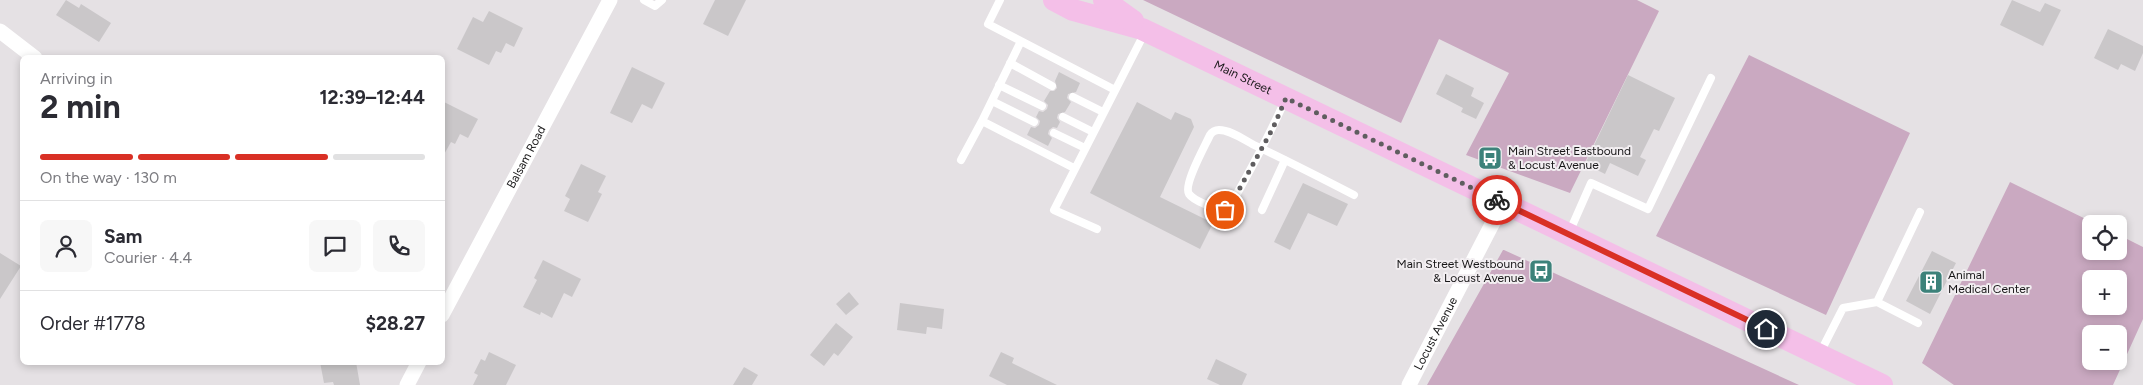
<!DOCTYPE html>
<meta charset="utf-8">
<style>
:root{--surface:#fff;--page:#f7f7f7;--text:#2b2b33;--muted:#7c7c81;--line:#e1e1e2;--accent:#d93025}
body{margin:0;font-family:Figtree,sans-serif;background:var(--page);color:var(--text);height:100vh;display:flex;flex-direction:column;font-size:19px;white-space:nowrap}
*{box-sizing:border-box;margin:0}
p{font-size:16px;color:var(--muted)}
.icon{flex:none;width:28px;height:28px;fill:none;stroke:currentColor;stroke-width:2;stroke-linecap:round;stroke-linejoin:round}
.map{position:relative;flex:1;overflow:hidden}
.details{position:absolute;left:20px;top:55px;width:425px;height:310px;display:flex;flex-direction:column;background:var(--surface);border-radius:8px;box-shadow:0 2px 8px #0003}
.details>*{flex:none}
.buttons{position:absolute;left:2082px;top:215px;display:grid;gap:10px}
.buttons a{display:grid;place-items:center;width:45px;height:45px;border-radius:8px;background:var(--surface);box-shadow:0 2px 8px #0003;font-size:25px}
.pin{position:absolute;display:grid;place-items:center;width:42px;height:42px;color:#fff;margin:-21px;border:2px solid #fff;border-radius:50%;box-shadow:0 1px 5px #0007}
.courier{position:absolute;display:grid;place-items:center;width:50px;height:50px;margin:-25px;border:4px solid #d93025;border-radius:50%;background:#fff;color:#222;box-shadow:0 1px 6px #0007}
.headline em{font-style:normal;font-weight:700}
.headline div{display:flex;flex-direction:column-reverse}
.headline{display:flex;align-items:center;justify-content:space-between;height:85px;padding:0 20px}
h1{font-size:32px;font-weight:700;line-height:38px}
.bar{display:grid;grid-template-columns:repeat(4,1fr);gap:8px 5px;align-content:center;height:60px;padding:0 20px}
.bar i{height:6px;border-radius:4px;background:var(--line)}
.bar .selected{background:var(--accent)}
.bar p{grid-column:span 4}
.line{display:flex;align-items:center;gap:12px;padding:0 20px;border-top:1px solid var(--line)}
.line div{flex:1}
.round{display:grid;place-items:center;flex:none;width:52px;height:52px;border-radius:8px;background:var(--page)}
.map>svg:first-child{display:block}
.green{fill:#caa9c1;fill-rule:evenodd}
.building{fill:#cac7c9}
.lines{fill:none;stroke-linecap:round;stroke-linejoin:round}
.service{stroke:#fff;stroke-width:8}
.minor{stroke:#fff;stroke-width:15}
.primary{stroke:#f4bfe8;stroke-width:22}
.done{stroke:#5f5d5f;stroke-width:5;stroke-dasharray:0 9}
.route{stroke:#d93025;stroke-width:6}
.labels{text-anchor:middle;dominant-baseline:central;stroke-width:4;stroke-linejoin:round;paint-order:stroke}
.street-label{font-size:12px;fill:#171617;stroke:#f2eef1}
.poi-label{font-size:12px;fill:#171617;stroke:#f2eef1;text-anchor:start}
</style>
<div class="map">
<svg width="2143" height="385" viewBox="0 0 2143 385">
<rect width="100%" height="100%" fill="#e5e1e4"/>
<!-- green -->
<path class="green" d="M 1143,0 L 1637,0 L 1659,11 L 1570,193 L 1466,155 L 1509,73 L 1439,39 L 1401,123 Z
M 1749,55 L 1910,133 L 1826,315 L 1656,236 Z
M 2010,182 L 2096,224 L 2091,224 L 2091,251 L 2119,251 L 2119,235 L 2143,247 L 2143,319 L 2113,385 L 1954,385 L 1922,363 ZM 2091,279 L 2119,279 L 2119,306 L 2091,306 ZM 2091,334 L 2119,334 L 2119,361 L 2091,361 Z
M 1503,250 L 1504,250 L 1799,385 L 1427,385 Z"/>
<!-- building -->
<path class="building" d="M 66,0 L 79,8 L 81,4 L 111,23 L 99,42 L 56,15 Z
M 715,0 L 746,0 L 728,36 L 703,24 Z
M 2012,0 L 2040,12 L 2045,3 L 2061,10 L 2043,46 L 2000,25 Z
M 489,11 L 523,28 L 514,47 L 506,43 L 501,53 L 496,51 L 489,65 L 457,49 L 473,17 L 483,22 Z
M 2108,29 L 2143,46 L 2143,53 L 2135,71 L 2121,64 L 2118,70 L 2094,58 Z
M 632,67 L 665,83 L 652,109 L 642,104 L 632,123 L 610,113 Z
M 1059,72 L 1080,83 L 1076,92 L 1068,94 L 1067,98 L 1071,102 L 1065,112 L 1058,114 L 1057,118 L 1060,122 L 1057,128 L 1053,127 L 1049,130 L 1048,134 L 1052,138 L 1048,146 L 1027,135 L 1031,127 L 1035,128 L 1039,125 L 1040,121 L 1036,117 L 1039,111 L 1043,112 L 1047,109 L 1048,105 L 1044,101 L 1050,91 L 1054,91 L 1057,88 L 1055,81 Z
M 1446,74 L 1474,88 L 1471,96 L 1484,103 L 1476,119 L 1461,112 L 1463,108 L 1436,94 Z
M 1628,75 L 1675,98 L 1659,131 L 1654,129 L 1640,157 L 1646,160 L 1638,176 L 1610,163 L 1605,174 L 1585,164 Z
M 442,101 L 478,119 L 468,138 L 460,134 L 455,144 L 451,142 L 442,158 Z
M 1137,102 L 1171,120 L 1175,112 L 1191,119 L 1194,127 L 1160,197 L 1213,223 L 1200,249 L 1090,193 Z
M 581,164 L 606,176 L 598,192 L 602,194 L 588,222 L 564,211 L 570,199 L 565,196 Z
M 1303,183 L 1348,204 L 1337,226 L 1308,213 L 1290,250 L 1274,242 Z
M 1932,251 L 1956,263 L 1930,314 L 1906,301 Z
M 0,253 L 21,266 L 0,299 Z
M 543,260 L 581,279 L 572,297 L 564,293 L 552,318 L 541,312 L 540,315 L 523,307 L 537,280 L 534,278 Z
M 849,292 L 859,304 L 846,315 L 836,304 Z
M 900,303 L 944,309 L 942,329 L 927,327 L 926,334 L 897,330 Z
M 836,323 L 853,337 L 838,356 L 834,353 L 824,366 L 810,355 Z
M 489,352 L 516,365 L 506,385 L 473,385 L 478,375 L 474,373 L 481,359 L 485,361 Z
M 1001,352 L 1014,358 L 1012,363 L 1057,385 L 1007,385 L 989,376 Z
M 1216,359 L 1247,374 L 1242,385 L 1220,385 L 1207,379 Z
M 320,362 L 356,362 L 360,385 L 334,385 L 333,382 L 324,383 Z
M 744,367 L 758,375 L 752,385 L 733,385 Z"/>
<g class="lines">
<!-- service -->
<path class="service" d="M 644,0 L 655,6 L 662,0
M 1000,0 L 988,24 L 1115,90
M 1021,41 L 982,121 L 1074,168
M 1010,63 L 1052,86
M 999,85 L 1042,106
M 1073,97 L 1103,112
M 1285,100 C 1269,137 1250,171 1230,206 C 1223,212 1218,211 1209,206 C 1203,203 1193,200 1189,194 C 1183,185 1205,146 1210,135 C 1212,132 1215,130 1219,130 C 1231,130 1244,140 1254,145 C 1288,161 1321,178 1354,195
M 992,101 L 1034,122
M 1063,117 L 1093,132
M 1054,133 L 1085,148
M 961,160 L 982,121
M 1262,210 L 1285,160
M 1097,229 L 1054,210 L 1145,32
M 1569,233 L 1591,183 L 1648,209 L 1711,78
M 1877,302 L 1918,323
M 1820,353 L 1843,308 L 1877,302 L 1920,212"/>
<!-- minor -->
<g class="minor">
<path d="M 0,31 L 35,58"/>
<path id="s1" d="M 442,315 L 610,0"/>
<path d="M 407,385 L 419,362"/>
<path id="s2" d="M 1409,385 L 1503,203"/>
</g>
<!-- primary -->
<g class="primary">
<path id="s3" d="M 1054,0 L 1073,10 L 1142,29 L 1882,385"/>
<path d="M 1104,0 L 1133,21"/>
</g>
</g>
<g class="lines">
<!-- done -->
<path class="done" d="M 1225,210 L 1230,206 L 1273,128 L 1286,98 L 1497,200"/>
<!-- route -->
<path class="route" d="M 1497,200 L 1766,329"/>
</g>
<!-- icons -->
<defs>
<g id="bus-square" transform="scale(1.25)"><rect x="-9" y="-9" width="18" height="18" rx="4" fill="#3c827a" stroke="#f2eef1"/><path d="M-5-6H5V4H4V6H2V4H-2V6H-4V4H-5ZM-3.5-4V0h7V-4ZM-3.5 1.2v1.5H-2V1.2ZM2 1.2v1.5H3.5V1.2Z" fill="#fff"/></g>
<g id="building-square" transform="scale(1.25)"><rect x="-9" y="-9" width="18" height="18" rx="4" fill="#3c827a" stroke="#f2eef1"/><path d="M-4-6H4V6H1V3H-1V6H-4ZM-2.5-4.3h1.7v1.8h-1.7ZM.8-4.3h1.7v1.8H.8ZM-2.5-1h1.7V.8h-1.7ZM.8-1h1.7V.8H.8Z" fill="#fff"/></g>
</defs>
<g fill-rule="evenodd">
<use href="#bus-square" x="1490" y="158"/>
<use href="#bus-square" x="1541" y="271"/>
<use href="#building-square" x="1931" y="282"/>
</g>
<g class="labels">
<!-- street labels -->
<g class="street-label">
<text stroke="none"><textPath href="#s3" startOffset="205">Main Street</textPath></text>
<text stroke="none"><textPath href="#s1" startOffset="179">Balsam Road</textPath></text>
<text stroke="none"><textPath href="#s2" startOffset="58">Locust Avenue</textPath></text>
</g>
<!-- poi labels -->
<g class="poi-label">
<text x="1508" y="151">Main Street Eastbound<tspan x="1508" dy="14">&amp; Locust Avenue</tspan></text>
<text x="1524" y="264" text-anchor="end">Main Street Westbound<tspan x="1524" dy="14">&amp; Locust Avenue</tspan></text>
<text x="1948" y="275">Animal<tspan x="1948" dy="14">Medical Center</tspan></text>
</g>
</g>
</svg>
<div class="buttons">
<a><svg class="icon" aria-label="locate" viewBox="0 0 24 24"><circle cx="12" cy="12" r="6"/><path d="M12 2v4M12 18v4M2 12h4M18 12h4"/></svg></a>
<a>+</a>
<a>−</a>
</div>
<div class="pin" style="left:1225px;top:210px;background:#ea580c"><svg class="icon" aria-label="bag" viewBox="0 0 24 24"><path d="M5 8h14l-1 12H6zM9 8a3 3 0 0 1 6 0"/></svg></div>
<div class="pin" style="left:1766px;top:329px;background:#1f2937"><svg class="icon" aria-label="home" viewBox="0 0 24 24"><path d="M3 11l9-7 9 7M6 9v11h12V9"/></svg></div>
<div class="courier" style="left:1497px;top:200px"><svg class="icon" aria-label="bike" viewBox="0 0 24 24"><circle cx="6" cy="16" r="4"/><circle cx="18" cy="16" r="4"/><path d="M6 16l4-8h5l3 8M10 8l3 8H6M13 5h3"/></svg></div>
<section class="details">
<div class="headline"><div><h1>2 min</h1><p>Arriving in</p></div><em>12:39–12:44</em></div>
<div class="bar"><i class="selected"></i><i class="selected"></i><i class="selected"></i><i></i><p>On the way · 130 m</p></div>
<div class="line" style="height:90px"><a class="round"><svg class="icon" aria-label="person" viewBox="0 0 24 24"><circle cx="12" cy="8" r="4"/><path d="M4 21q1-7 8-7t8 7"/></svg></a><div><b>Sam</b><p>Courier · 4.4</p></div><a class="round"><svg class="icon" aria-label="chat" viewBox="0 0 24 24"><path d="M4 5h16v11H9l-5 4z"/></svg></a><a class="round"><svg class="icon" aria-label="phone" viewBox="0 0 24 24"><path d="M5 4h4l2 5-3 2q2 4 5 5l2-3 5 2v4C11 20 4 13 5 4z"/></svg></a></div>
<div class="line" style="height:65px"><div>Order #1778</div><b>$28.27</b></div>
</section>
</div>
